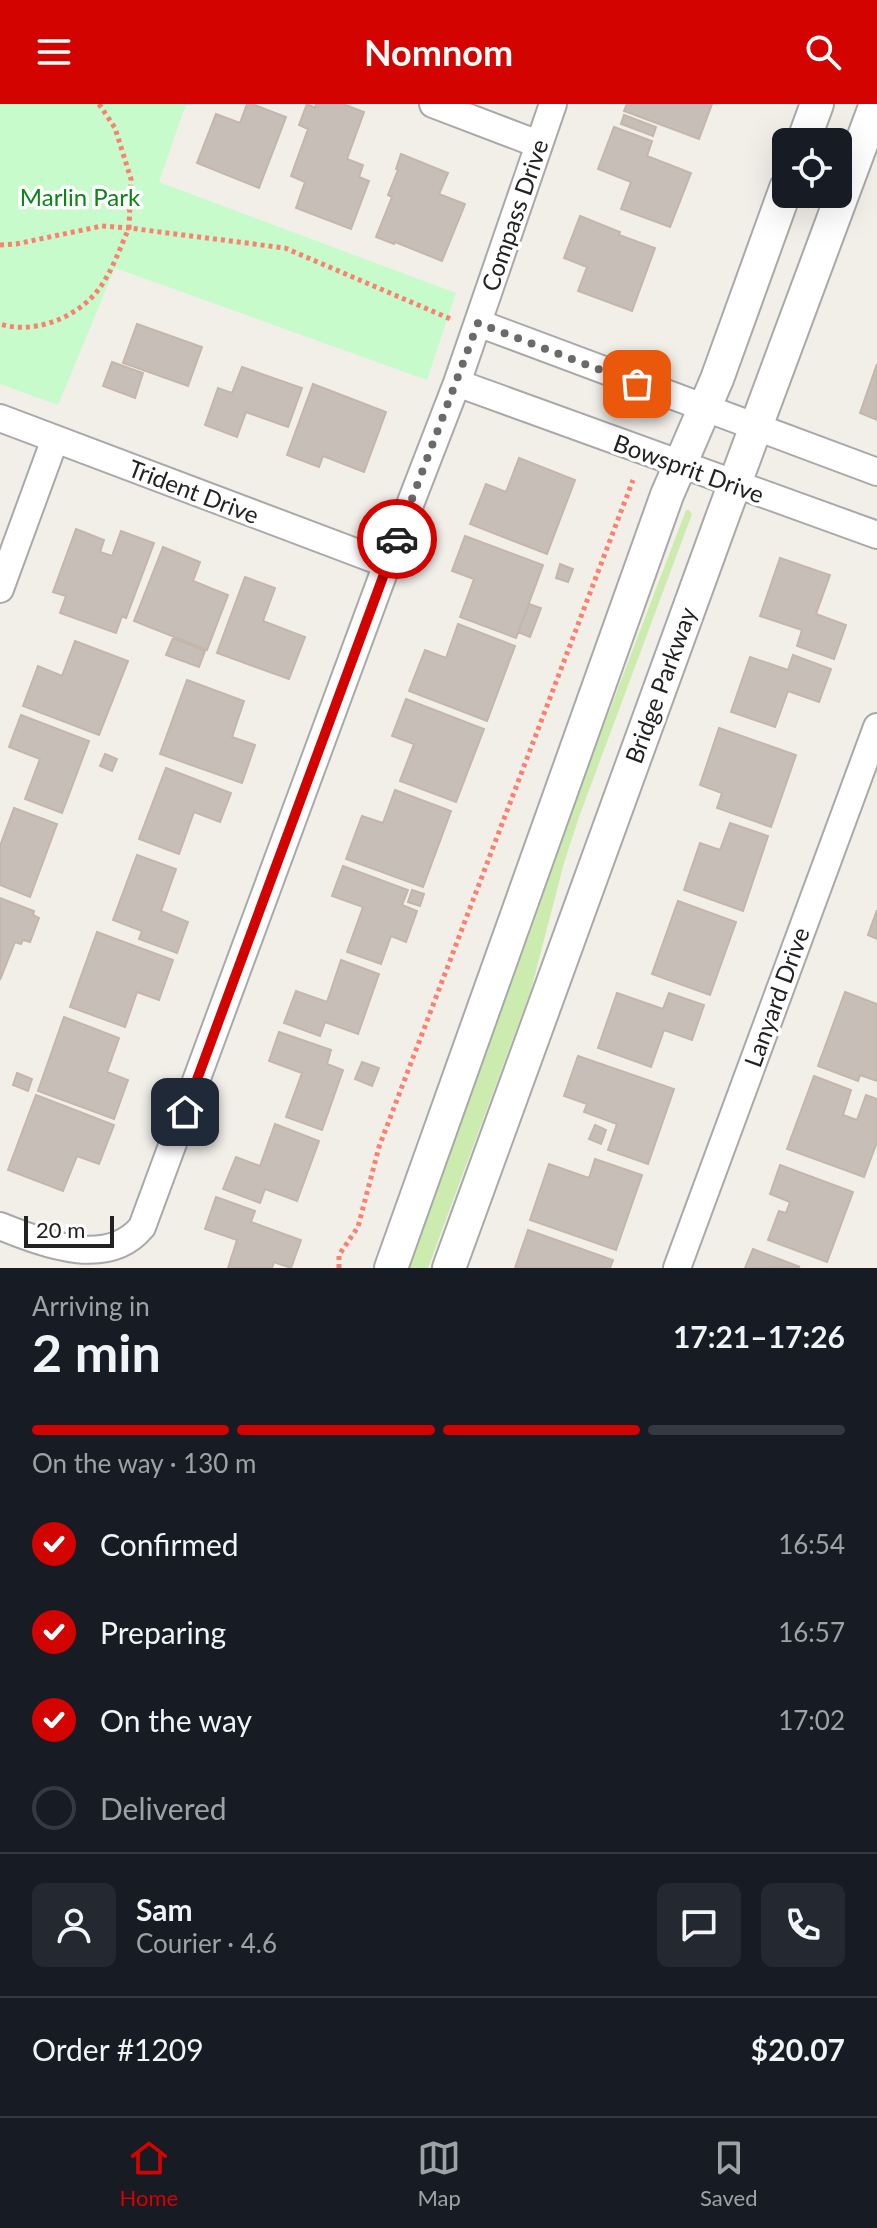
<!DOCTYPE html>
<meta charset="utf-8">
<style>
:root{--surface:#171b24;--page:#242831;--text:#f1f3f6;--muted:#9ea1a6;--line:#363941;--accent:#d30300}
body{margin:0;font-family:Lato,sans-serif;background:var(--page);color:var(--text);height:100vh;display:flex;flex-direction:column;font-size:30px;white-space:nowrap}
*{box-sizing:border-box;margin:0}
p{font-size:26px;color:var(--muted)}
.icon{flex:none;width:44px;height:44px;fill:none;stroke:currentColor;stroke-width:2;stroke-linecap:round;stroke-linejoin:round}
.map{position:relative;height:1164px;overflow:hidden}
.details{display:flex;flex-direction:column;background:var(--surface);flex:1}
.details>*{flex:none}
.buttons{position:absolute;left:772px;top:24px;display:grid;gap:16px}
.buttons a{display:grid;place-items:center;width:80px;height:80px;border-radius:12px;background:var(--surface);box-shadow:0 8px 32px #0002;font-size:40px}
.scale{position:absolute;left:24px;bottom:20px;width:90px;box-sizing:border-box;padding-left:8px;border:4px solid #222;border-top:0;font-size:22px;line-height:28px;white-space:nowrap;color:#222;-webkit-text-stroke:6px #fff;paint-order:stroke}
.pin{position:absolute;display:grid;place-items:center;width:68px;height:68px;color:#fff;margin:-34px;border-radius:16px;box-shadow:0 4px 12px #0006}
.courier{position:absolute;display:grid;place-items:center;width:80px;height:80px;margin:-40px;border:6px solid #d30300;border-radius:50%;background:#fff;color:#222;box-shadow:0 2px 10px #0007}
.headline em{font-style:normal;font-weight:700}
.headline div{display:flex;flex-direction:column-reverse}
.headline{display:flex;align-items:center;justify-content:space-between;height:136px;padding:0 32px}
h1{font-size:52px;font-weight:700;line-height:60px}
.bar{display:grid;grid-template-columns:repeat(4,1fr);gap:12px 8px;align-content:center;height:96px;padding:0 32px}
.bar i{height:10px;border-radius:6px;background:var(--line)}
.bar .active{background:var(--accent)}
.bar p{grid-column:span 4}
.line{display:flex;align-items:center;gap:20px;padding:0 32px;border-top:2px solid var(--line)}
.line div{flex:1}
.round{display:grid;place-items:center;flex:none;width:84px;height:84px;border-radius:12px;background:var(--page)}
ol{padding:0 32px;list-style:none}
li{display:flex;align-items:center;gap:24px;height:88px}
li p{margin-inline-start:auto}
li .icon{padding:8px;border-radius:50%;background:var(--accent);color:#fff;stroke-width:4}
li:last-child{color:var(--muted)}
li i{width:44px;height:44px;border:4px solid var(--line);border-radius:50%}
header{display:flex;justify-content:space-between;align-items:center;height:104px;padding:0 32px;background:var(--accent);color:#fff;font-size:36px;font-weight:700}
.tab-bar{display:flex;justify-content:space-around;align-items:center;height:112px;border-top:2px solid var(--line);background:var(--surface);font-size:22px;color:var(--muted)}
.tab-bar a{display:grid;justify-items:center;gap:4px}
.tab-bar .active{color:var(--accent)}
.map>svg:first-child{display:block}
.grass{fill:#ccecaf}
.park{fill:#c7fbcc}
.building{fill:#c7bfb7;stroke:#c4b6aa;stroke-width:2}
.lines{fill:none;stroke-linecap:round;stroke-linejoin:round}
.minor-casing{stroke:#a9a9a9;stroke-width:30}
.tertiary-casing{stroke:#a9a9a9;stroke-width:36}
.path{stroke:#fc806f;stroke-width:5;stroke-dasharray:4 4;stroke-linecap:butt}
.minor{stroke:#fff;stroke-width:26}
.tertiary{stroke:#fff;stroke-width:32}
.done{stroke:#6b6a68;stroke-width:8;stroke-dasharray:0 14.4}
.route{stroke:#d30300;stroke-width:10}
.labels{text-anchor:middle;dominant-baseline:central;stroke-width:7;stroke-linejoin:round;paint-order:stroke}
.park-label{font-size:24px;fill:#0a8516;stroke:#fff}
.street-label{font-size:24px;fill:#222;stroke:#fff}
</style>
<header><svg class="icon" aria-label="menu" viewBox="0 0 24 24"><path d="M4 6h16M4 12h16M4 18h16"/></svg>Nomnom<svg class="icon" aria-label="search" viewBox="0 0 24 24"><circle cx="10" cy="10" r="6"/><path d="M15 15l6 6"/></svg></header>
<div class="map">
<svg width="877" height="1164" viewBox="0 0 877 1164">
<rect width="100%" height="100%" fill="#f2efe9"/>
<!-- grass -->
<path class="grass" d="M 686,406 L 689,406 L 692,410 L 579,713 L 564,759 L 531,886 L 428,1164 L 405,1164 L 604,621 Z"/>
<!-- park -->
<path class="park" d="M 0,0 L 186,0 L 159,78 L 456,189 L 427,276 L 115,164 L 58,301 L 0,280 Z"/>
<!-- building -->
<path class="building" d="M 247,0 L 252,0 L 286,13 L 259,84 L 197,59 L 216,10 L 240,19 Z
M 307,0 L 315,4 L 316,0 L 343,0 L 364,8 L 347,55 L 363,61 L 359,73 L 369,77 L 351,125 L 296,104 L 305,78 L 291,72 L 308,25 L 299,21 Z
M 627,0 L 712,0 L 699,35 L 624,7 Z
M 624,11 L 656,23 L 653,32 L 621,20 Z
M 614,23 L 652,37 L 647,52 L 691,69 L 670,123 L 621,105 L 631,78 L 598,65 Z
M 401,50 L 448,69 L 439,90 L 465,100 L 442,157 L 395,138 L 394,140 L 376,133 L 392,93 L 388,91 L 398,66 L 396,65 Z
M 580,112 L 620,128 L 619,131 L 655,144 L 632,207 L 578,187 L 587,163 L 564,154 Z
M 137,220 L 202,243 L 188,282 L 123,259 Z
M 112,258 L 143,269 L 135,294 L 103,282 Z
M 877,260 L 877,316 L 860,309 Z
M 242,263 L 302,284 L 288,323 L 246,308 L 237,333 L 205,321 L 218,284 L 232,289 Z
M 313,280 L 386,308 L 364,368 L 323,352 L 319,363 L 287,351 Z
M 519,354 L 575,376 L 547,450 L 470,420 L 486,380 L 506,388 Z
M 76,425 L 104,436 L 100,448 L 112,452 L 121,427 L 154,439 L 126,514 L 122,512 L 116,529 L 60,509 L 66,492 L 53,488 Z
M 465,432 L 543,461 L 516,534 L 460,513 L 474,475 L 452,467 Z
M 163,443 L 200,458 L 193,477 L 228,491 L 207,546 L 134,517 Z
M 780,454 L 830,471 L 816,510 L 846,521 L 834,555 L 797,542 L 802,526 L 760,512 Z
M 560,460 L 573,465 L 568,478 L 556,474 Z
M 245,473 L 275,484 L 263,517 L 305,533 L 289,575 L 217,549 Z
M 529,500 L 541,504 L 530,533 L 518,528 Z
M 458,520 L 515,542 L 487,617 L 409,587 L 425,546 L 446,554 Z
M 173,534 L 205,547 L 199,563 L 166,551 Z
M 75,537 L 128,557 L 99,631 L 23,602 L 38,562 L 62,572 Z
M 793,551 L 831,565 L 819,598 L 788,587 L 775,623 L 731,608 L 750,553 L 788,566 Z
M 187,576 L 244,597 L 232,633 L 255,641 L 242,679 L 160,650 Z
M 406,595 L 484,625 L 456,698 L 400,677 L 414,640 L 392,632 Z
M 21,611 L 89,637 L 62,709 L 25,695 L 40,655 L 9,643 Z
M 719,624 L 796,651 L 771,723 L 717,704 L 722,689 L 700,681 Z
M 105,650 L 117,655 L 112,667 L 100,662 Z
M 166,664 L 231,689 L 220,718 L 194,708 L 179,750 L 139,735 Z
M 395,686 L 451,707 L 423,783 L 346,755 L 362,712 L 383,719 Z
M 14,704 L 57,720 L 30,793 L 0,781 L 0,742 Z
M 730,719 L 768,732 L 743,807 L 684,786 L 700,739 L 720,746 Z
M 137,751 L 176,765 L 161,807 L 188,818 L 177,849 L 139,835 L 142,827 L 113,816 Z
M 343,762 L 408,786 L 402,801 L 417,807 L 406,838 L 391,832 L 381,860 L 347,848 L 363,803 L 332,792 Z
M 412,786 L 424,790 L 420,802 L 408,798 Z
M 0,794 L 34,807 L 33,811 L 39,814 L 30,838 L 23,836 L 21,840 L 15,838 L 0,876 Z
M 678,797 L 736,818 L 710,891 L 652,870 Z
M 877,806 L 877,835 L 868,831 Z
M 97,828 L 173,856 L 159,896 L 137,888 L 125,923 L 70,903 Z
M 341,856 L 379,870 L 358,930 L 325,918 L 320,932 L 284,919 L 296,887 L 327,898 Z
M 845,888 L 877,900 L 877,977 L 860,971 L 858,977 L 818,962 Z
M 617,889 L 663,905 L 669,889 L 704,901 L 692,936 L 664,926 L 651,963 L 598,944 Z
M 64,913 L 119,934 L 107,968 L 128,976 L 114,1015 L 38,987 Z
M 279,928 L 331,946 L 327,960 L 343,966 L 322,1026 L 286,1013 L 302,969 L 269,957 Z
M 578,952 L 674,985 L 648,1060 L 608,1046 L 617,1020 L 584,1008 L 587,1000 L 564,992 Z
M 362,958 L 379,964 L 372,982 L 355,975 Z
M 17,969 L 32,975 L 28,987 L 13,981 Z
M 814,972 L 851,986 L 843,1011 L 857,1016 L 866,991 L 877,995 L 877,1038 L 864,1073 L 787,1045 Z
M 36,991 L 114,1021 L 99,1060 L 77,1052 L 63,1087 L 8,1066 Z
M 275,1020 L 319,1037 L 297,1097 L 265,1085 L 260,1099 L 223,1085 L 236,1053 L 260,1062 Z
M 595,1021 L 606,1026 L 601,1040 L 589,1035 Z
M 595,1055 L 642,1071 L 616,1146 L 530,1116 L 549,1060 L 589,1074 Z
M 780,1061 L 853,1088 L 827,1158 L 768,1136 L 779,1107 L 786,1109 L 790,1098 L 770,1090 Z
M 216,1093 L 255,1107 L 251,1118 L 301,1136 L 291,1164 L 274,1158 L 272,1164 L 228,1164 L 237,1136 L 205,1125 Z
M 528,1126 L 613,1156 L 610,1164 L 515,1164 Z
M 753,1145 L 800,1163 L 745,1164 Z"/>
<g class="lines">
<!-- minor casing -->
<g class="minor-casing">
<path id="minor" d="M 433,0 L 538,40
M 478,219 L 877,368
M 457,279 L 877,431
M 0,314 L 387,460
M 0,485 L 55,335
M 0,1122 C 47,1141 108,1164 142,1123 L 387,460 L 457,279 L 553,0
M 677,1164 L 877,623"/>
</g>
<!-- tertiary casing -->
<g class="tertiary-casing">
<path id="tertiary" d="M 803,38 L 817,0
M 391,1164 L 667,391 L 717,275 L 786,84
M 449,1164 L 722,414 L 876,0"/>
</g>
<!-- path -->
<path class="path" d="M 99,0 L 115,24 L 131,75 L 129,124 L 285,144 L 453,216
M 0,141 L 16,140 L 102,122 L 129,124 C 119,146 110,174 93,192 C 71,216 31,230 0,220
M 339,1164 L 339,1151 L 358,1123 L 379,1043 L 633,376"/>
<!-- minor -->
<use href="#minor" class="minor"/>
<!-- tertiary -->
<use href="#tertiary" class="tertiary"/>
</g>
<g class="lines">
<!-- done -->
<path class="done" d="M 397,435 L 478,219 L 637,280"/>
<!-- route -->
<path class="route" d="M 185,1008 L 397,435"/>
</g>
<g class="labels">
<!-- park labels -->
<g class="park-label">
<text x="80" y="92">Marlin Park</text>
</g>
<!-- street labels -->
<g class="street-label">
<text transform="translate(514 111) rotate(-71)">Compass Drive</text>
<text transform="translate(689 364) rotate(20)">Bowsprit Drive</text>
<text transform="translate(194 387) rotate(21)">Trident Drive</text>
<text transform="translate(660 581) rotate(-70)">Bridge Parkway</text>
<text transform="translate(776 893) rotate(-70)">Lanyard Drive</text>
</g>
</g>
</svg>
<div class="buttons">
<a><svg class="icon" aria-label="locate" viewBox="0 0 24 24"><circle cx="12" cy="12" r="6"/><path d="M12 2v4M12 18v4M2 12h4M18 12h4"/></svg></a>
</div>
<div class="scale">20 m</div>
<div class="pin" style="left:637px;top:280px;background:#ea580c"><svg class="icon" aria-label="bag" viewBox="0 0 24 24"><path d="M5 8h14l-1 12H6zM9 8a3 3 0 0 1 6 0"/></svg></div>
<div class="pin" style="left:185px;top:1008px;background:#1f2937"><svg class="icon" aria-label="home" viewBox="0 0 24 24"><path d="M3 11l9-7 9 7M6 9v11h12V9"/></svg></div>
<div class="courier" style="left:397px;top:435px"><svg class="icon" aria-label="car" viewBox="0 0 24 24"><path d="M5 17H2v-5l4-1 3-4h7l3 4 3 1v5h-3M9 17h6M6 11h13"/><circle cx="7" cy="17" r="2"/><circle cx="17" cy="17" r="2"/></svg></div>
</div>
<section class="details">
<div class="headline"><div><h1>2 min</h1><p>Arriving in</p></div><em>17:21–17:26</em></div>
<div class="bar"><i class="active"></i><i class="active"></i><i class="active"></i><i></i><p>On the way · 130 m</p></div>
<ol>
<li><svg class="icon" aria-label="check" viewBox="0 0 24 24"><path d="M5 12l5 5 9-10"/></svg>Confirmed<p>16:54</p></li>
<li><svg class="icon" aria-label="check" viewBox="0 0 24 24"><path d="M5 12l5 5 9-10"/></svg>Preparing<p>16:57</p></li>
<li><svg class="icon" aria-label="check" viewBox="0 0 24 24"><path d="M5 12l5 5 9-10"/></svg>On the way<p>17:02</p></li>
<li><i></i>Delivered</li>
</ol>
<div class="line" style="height:144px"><a class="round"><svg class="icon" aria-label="person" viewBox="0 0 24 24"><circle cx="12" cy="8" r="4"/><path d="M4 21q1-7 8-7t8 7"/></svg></a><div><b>Sam</b><p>Courier · 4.6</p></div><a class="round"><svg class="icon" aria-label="chat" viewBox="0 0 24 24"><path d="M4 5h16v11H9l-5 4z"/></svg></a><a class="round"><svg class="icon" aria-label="phone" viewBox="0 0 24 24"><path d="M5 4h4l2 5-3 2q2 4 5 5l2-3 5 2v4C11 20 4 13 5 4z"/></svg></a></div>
<div class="line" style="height:104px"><div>Order #1209</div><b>$20.07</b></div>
</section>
<nav class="tab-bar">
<a class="active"><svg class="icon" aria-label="home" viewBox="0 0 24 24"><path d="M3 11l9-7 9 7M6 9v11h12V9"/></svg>Home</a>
<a><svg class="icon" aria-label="map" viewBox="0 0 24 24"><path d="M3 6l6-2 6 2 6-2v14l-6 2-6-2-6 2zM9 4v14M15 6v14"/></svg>Map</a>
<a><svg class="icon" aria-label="saved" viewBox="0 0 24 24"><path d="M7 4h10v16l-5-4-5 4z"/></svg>Saved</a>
</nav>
